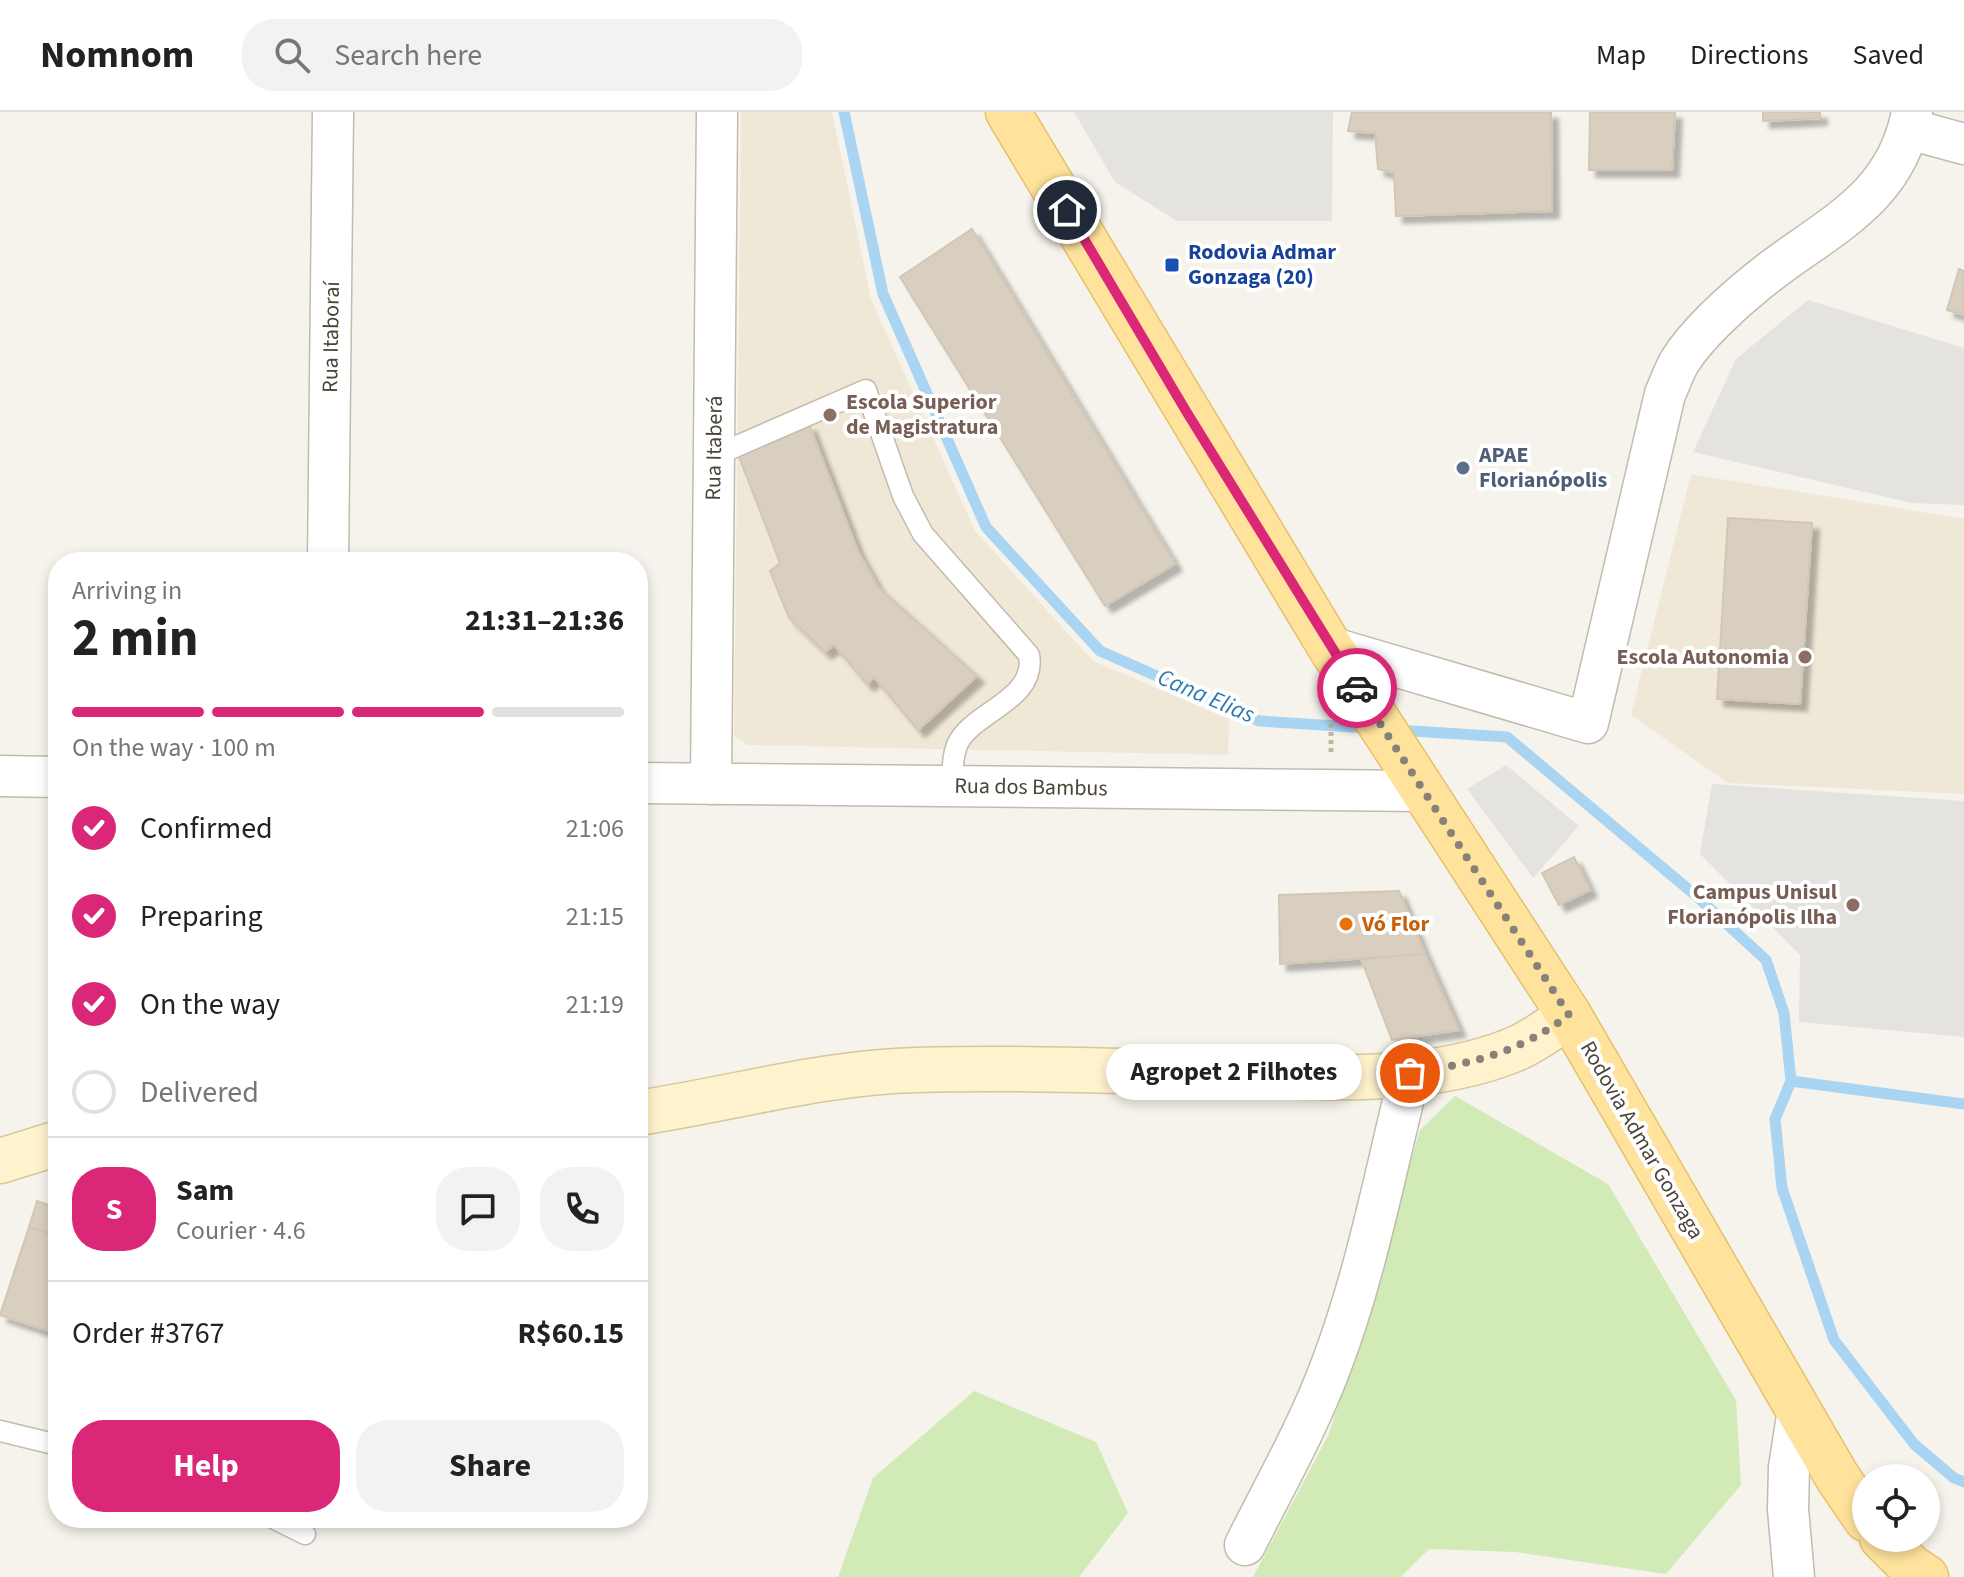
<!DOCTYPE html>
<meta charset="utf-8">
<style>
:root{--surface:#fff;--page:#f2f2f2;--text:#222;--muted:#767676;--line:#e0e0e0;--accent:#db2777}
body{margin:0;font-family:"Source Sans 3",sans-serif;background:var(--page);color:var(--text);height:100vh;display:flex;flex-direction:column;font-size:30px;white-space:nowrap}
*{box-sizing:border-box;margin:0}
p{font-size:26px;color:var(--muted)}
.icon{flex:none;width:44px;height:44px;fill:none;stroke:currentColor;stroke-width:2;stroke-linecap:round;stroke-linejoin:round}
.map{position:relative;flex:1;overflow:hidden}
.drawer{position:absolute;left:48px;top:440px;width:600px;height:976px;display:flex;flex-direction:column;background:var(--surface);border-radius:32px;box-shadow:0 4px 12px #0003}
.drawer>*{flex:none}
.tools{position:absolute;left:1852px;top:1352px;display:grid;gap:16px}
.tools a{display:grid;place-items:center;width:88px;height:88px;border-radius:50%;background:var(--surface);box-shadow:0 4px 12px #0003;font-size:40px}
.pin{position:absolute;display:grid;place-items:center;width:68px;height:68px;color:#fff;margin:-34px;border:4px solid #fff;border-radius:50%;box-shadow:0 2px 8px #0007}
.courier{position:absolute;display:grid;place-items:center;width:80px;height:80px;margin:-40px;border:6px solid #db2777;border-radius:50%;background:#fff;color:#222;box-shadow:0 2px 10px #0007}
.bubble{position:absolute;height:56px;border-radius:28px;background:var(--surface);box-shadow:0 4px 12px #0003;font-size:26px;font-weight:700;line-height:56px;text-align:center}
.headline em{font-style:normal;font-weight:700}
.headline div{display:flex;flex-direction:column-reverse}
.headline{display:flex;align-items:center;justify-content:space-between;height:136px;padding:0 24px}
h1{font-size:52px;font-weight:700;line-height:60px}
.bar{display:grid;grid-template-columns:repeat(4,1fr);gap:12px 8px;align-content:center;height:96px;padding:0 24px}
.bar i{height:10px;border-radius:6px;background:var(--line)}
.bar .on{background:var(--accent)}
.bar p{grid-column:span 4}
.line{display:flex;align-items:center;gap:20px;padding:0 24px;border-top:2px solid var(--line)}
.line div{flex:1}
.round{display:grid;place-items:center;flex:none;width:84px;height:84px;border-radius:32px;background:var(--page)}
ol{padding:0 24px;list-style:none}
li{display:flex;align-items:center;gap:24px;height:88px}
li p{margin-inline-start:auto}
li .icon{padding:8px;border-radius:50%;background:var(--accent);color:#fff;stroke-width:4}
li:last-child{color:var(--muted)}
li i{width:44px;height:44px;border:4px solid var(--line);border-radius:50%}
.primary-button{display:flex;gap:16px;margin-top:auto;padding:16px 24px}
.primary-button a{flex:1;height:92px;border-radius:32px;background:var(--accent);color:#fff;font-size:32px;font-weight:700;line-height:92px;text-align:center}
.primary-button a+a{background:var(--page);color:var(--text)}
header{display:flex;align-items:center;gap:48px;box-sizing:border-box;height:112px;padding:0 40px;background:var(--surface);border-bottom:2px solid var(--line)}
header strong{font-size:38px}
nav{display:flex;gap:44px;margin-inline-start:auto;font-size:28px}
.search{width:560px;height:72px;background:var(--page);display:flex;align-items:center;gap:20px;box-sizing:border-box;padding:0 28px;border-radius:32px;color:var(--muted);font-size:30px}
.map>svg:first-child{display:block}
.education{fill:#efe8d6}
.green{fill:#d2eab5}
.parking{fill:#e5e3e0}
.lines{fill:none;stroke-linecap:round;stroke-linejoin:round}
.stream{stroke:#a9d4f2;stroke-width:11}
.building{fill:#d8cfc1;stroke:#d3c7b4;stroke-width:2;filter:url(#shadow)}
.service-casing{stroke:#c2bbae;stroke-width:23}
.minor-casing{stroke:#c2bbae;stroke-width:43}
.secondary-casing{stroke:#d6c79b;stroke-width:47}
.primary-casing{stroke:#e6c16a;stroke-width:47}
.path{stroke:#c4b79f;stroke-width:5;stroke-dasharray:4 4;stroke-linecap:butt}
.service{stroke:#fff;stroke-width:20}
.minor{stroke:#fff;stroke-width:40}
.secondary{stroke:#fff3cd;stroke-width:44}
.primary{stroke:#ffe39c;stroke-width:44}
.done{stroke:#878178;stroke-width:8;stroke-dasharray:0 14.4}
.route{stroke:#db2777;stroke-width:10}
.transit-dot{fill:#1a4fb4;stroke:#fff;stroke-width:3}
.education-dot{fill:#8d6e63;stroke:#fff;stroke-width:3}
.service-dot{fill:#5c6f8a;stroke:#fff;stroke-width:3}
.food-dot{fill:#e8710a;stroke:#fff;stroke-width:3}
.labels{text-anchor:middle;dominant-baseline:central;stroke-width:8;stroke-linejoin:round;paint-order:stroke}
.transit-label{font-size:22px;font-weight:bold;fill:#164399;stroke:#fff;text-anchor:start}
.street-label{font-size:22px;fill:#4b4439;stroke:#fff}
.education-label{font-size:22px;font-weight:bold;fill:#785e54;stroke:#fff;text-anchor:end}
.service-label{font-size:22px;font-weight:bold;fill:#4e5e75;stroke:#fff;text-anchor:start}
.food-label{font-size:22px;font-weight:bold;fill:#c56008;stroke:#fff;text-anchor:start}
.water-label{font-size:24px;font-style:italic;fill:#2e7ab2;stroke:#fff}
</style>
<header>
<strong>Nomnom</strong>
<div class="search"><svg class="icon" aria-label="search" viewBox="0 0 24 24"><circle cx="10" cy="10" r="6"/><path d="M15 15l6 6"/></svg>Search here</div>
<nav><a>Map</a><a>Directions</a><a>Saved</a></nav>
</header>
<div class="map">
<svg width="1964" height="1465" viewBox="0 0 1964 1465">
<defs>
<filter id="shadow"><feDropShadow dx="7" dy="7" stdDeviation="2" flood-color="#0004"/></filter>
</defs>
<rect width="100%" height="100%" fill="#f6f3ec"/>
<!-- education -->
<path class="education" d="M 752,0 L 832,0 L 871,187 L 975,419 L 1093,549 L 1229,607 L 1228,643 L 748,633 L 734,624 L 741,1 Z
M 1691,362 L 1964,407 L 1964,682 L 1728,671 L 1631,603 Z"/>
<!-- green -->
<path class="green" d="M 1455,984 L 1608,1072 L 1736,1288 L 1741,1373 L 1666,1462 L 1515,1440 L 1429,1437 L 1401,1465 L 1253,1465 L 1329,1322 L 1420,1018 Z
M 974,1279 L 1096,1330 L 1128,1401 L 1079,1465 L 838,1465 L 873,1366 Z"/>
<!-- parking -->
<path class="parking" d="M 1074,0 L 1333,0 L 1332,109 L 1177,109 L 1115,70 Z
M 1808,188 L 1964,236 L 1964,393 L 1912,391 L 1693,340 L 1736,247 Z
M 1506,653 L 1579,714 L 1533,766 L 1467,677 Z
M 1712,672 L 1964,689 L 1964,925 L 1799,910 L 1800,843 L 1700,742 Z"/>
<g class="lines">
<!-- stream -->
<path class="stream" d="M 844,0 L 883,182 L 986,415 L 1100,539 L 1259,609 L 1368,616
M 1397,618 L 1507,625 L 1694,782 L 1766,848 L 1784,901 L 1791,969 L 1775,1007 L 1782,1076 L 1834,1228 L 1914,1332 L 1954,1366 L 1964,1370
M 1791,969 L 1964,992"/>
</g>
<!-- building -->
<path class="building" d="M 1352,0 L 1551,0 L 1552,99 L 1396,104 L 1394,61 L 1378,57 L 1375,21 L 1348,19 Z
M 1590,0 L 1675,0 L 1672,58 L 1589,58 Z
M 1763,0 L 1820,0 L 1820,6 L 1763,9 Z
M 972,117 L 1175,452 L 1105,494 L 900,165 Z
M 1959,157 L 1964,159 L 1964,203 L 1947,198 Z
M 809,312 L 858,439 L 878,475 L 977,564 L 918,618 L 874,565 L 867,572 L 834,533 L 825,540 L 789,506 L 770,459 L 780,451 L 738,342 Z
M 1728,406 L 1812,411 L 1800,592 L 1717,587 Z
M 1574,745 L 1590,778 L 1559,793 L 1542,761 Z
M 1399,779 L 1425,842 L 1280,852 L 1279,783 Z
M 1425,842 L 1459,918 L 1392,928 L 1361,847 Z
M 37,1089 L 58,1096 L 58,1124 L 29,1115 Z
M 29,1115 L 58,1124 L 58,1222 L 0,1203 Z"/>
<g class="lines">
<!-- service casing -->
<g class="service-casing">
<path id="service" d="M 714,344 L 866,278 L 903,384 L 923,422 L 1029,543 C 1037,588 974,599 958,631 C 952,643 953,660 951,674
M 0,1319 L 58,1333
M 273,1406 L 305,1422"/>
</g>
<!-- minor casing -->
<g class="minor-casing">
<path id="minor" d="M 1909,17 L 1964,32
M 328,450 L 333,0
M 1330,535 L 1588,611 L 1665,282 C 1670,271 1674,259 1680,249 C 1697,222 1732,190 1757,170 C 1821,117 1895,92 1912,0
M 0,664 L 58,665
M 638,671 L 1423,679
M 711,672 L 717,0
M 1245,1433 C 1275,1373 1309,1314 1332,1251 C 1367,1159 1386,1056 1410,961
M 1794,1465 L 1788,1397 L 1789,1355 L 1798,1298"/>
</g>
<!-- secondary casing -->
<g class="secondary-casing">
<path id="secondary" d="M 638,1001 C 731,987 823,960 918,958 C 1015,955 1111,959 1208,961 C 1307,964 1419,976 1513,938 C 1534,929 1552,916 1569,903
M 0,1049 L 58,1031"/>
</g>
<!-- primary casing -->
<g class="primary-casing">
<path id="primary" d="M 1008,0 L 1330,535 L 1569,903 L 1838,1366 L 1866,1407
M 1882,1426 L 1911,1455 L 1926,1465"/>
</g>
<!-- path -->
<path class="path" d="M 1331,612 L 1331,642"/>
<!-- service -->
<use href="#service" class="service"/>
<!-- minor -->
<use href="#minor" class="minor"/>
<!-- secondary -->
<use href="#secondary" class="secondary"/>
<!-- primary -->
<use href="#primary" class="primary"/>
</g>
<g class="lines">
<!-- done -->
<path class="done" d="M 1357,576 L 1569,903 C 1516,942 1474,951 1410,961"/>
<!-- route -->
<path class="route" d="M 1067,98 L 1186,299 L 1357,576"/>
</g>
<!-- markers -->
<rect class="transit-dot" x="1164" y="145" width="16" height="16" rx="4"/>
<g class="education-dot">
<circle cx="830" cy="303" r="8"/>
<circle cx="1805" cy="545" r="8"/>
<circle cx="1853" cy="793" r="8"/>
</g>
<circle class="service-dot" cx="1463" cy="356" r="8"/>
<circle class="food-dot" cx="1346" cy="812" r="8"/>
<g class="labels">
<!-- transit labels -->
<g class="transit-label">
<text x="1188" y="140">Rodovia Admar<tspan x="1188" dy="25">Gonzaga (20)</tspan></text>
</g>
<!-- street labels -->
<g class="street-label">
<text transform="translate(331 225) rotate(-89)">Rua Itaboraí</text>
<text transform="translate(714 336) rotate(-89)">Rua Itaberá</text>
<text transform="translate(1031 675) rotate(1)">Rua dos Bambus</text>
<text transform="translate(1642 1028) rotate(60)">Rodovia Admar Gonzaga</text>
</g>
<!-- education labels -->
<g class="education-label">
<text x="846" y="290" text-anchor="start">Escola Superior<tspan x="846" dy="25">de Magistratura</tspan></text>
<text x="1789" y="545">Escola Autonomia</text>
<text x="1837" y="780">Campus Unisul<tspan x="1837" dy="25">Florianópolis Ilha</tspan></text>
</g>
<!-- service labels -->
<g class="service-label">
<text x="1479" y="343">APAE<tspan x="1479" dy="25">Florianópolis</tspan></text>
</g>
<!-- food labels -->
<g class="food-label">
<text x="1362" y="812">Vó Flor</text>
</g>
<!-- water labels -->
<g class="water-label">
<text transform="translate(1206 584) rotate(23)">Cana Elias</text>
</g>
</g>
</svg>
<div class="tools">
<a><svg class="icon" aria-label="locate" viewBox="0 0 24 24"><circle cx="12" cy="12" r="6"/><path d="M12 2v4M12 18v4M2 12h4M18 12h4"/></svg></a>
</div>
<div class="pin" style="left:1410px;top:961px;background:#ea580c"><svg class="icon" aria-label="bag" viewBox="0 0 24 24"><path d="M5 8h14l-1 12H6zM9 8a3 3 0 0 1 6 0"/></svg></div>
<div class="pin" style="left:1067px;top:98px;background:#1f2937"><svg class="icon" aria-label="home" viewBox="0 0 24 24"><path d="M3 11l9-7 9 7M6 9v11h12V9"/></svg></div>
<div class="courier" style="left:1357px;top:576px"><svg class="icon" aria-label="car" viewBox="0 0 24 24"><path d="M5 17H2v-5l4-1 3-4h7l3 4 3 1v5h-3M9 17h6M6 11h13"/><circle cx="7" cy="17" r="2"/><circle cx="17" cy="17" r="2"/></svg></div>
<div class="bubble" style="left:1106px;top:932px;width:256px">Agropet 2 Filhotes</div>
<section class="drawer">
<div class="headline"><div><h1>2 min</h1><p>Arriving in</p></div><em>21:31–21:36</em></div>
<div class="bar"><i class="on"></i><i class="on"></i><i class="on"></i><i></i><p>On the way · 100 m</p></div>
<ol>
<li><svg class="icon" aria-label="check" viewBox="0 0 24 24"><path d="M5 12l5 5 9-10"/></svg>Confirmed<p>21:06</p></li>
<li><svg class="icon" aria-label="check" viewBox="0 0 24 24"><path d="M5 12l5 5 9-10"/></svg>Preparing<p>21:15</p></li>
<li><svg class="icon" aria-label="check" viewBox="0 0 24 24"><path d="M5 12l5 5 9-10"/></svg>On the way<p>21:19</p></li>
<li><i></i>Delivered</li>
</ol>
<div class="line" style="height:144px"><b class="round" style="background:var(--accent);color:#fff">S</b><div><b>Sam</b><p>Courier · 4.6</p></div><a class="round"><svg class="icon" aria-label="chat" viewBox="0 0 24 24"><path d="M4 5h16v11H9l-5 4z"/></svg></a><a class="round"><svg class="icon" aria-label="phone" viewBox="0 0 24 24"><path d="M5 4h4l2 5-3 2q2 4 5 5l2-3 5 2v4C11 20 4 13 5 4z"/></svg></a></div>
<div class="line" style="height:104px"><div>Order #3767</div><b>R$60.15</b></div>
<div class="primary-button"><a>Help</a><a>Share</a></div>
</section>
</div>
